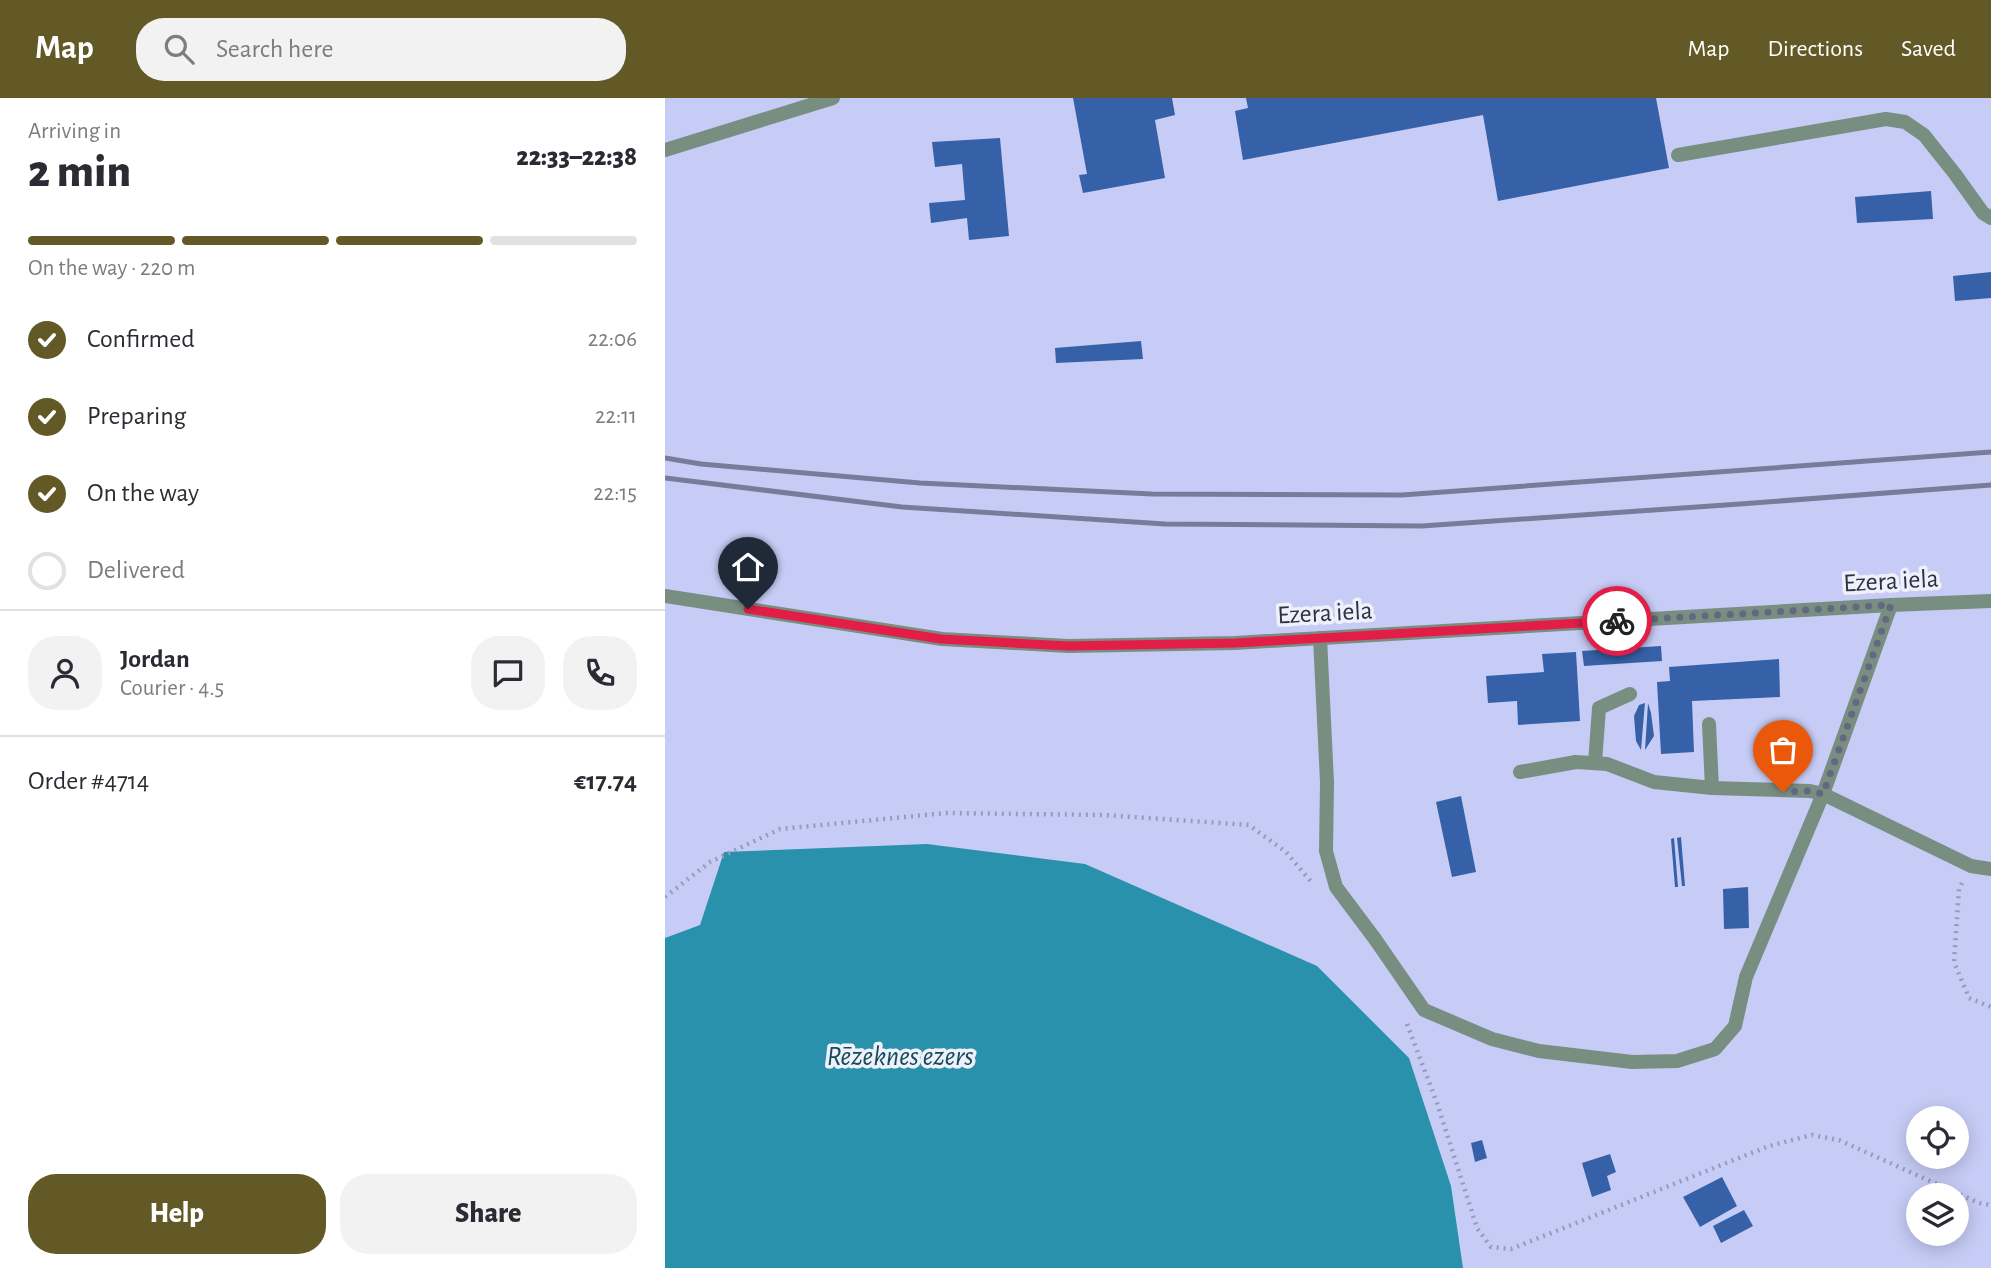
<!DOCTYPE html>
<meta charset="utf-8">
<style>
:root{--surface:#fff;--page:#f2f2f3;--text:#2b2b33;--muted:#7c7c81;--line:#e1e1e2;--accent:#625926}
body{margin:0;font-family:"Alegreya Sans",sans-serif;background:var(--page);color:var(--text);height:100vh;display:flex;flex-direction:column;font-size:26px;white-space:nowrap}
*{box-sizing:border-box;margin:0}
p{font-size:23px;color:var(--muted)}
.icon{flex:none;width:38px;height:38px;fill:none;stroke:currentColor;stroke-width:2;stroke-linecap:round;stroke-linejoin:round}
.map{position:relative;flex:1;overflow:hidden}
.panel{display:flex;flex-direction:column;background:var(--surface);width:665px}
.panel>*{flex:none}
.controls{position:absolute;left:1241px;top:1008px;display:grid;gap:14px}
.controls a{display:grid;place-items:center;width:63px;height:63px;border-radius:50%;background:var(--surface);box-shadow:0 4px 18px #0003;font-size:35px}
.pin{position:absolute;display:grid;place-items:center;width:60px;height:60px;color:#fff;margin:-72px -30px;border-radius:50% 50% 50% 0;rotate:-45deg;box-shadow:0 0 7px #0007}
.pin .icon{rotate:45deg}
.courier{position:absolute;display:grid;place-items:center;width:70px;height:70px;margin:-35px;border:5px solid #e11d48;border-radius:50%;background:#fff;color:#222;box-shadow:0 2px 9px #0007}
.summary em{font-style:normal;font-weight:800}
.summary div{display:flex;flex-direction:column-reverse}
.summary{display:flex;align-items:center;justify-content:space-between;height:119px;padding:0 28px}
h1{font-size:46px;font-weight:800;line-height:52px}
.bar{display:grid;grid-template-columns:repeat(4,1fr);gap:10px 7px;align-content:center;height:84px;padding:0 28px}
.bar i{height:9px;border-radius:5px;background:var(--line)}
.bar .active{background:var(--accent)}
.bar p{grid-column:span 4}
.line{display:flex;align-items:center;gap:18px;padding:0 28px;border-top:2px solid var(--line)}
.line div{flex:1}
.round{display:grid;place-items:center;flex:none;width:74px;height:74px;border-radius:28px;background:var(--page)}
ol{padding:0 28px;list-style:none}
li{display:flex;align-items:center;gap:21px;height:77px}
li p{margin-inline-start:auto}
li .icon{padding:7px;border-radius:50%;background:var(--accent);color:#fff;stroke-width:4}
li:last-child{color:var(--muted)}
li i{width:38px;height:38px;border:4px solid var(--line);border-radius:50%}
.button{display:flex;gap:14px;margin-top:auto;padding:14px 28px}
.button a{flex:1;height:80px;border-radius:28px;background:var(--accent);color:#fff;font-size:28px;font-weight:800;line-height:80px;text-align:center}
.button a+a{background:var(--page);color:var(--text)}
header{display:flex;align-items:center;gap:42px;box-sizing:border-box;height:98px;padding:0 35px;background:var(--accent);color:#fff}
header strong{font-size:33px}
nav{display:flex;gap:38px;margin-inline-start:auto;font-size:24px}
.search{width:490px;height:63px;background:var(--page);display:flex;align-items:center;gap:18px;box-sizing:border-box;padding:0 24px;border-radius:28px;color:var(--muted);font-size:26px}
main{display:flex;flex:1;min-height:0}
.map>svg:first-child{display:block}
.water{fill:#2a91ac}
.building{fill:#3661a8}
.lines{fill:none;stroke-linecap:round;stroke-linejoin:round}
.path{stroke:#969abd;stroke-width:4.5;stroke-dasharray:2 5;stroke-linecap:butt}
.service{stroke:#788e81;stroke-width:14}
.minor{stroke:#788e81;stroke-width:14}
.tertiary{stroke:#788e81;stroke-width:14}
.rail{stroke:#787c9a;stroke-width:5}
.done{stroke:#646782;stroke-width:7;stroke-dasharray:0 12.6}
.route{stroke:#e11d48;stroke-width:9}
.labels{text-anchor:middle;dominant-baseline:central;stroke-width:7;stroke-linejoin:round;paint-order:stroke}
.street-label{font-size:26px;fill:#2e3044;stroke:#eef0fa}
.water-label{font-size:28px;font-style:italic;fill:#134b5a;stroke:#eef0fa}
</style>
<header>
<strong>Map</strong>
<div class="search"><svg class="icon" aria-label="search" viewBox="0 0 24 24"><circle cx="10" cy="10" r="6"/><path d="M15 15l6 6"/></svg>Search here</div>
<nav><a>Map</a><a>Directions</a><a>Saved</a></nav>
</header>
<main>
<section class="panel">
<div class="summary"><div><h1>2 min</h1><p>Arriving in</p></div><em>22:33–22:38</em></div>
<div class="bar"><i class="active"></i><i class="active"></i><i class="active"></i><i></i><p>On the way · 220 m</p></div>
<ol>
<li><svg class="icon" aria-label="check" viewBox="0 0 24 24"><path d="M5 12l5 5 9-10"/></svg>Confirmed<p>22:06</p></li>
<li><svg class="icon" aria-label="check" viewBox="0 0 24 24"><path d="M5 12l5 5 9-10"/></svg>Preparing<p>22:11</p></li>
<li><svg class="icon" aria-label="check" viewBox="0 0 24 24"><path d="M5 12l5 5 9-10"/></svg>On the way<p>22:15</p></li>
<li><i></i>Delivered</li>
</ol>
<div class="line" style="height:126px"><a class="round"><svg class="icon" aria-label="person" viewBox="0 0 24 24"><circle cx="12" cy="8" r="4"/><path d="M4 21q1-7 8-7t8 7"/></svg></a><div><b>Jordan</b><p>Courier · 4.5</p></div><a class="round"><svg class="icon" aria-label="chat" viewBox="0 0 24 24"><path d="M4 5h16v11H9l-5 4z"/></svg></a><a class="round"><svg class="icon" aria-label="phone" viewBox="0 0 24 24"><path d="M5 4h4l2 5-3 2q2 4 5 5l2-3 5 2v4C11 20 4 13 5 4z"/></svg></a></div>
<div class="line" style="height:91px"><div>Order #4714</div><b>€17.74</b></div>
<div class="button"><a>Help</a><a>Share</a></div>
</section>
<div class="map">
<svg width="1326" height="1170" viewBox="0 0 1326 1170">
<rect width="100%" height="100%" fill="#c7ccf6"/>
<!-- water -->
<path class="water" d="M 262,746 L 420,766 L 652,868 L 744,960 L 786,1088 L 798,1170 L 0,1170 L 0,840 L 35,827 L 59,754 Z"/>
<!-- building -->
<path class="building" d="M 408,0 L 507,0 L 510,17 L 490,22 L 500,80 L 418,95 L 414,77 L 422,76 Z
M 581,0 L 991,0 L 1004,70 L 833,103 L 818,17 L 578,62 L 570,13 L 583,10 Z
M 335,40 L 344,138 L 304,142 L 302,120 L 266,125 L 264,105 L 300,102 L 297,66 L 270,69 L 267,44 Z
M 1266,93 L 1268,121 L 1192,125 L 1190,99 Z
M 1326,174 L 1326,200 L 1290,203 L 1288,178 Z
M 476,243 L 478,261 L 391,265 L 390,250 Z
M 996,548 L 997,563 L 919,568 L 917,553 Z
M 911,554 L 915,623 L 853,627 L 852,603 L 823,605 L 821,578 L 879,574 L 877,556 Z
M 1114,561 L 1115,599 L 1027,603 L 1029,654 L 996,656 L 992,584 L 1005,583 L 1004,569 Z
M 980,605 L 979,616 L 976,652 L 971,643 L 969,618 L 974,607 Z
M 983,605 L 986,615 L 989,638 L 980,652 Z
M 796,698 L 811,774 L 787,779 L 771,704 Z
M 1016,739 L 1020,788 L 1017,788 L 1012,740 Z
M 1009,740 L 1013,789 L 1010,789 L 1006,741 Z
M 1083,789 L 1084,830 L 1059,831 L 1058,791 Z
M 817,1042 L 822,1060 L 810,1064 L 806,1045 Z
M 945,1056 L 951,1074 L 942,1078 L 946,1092 L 927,1099 L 917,1065 Z
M 1057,1079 L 1072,1108 L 1035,1129 L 1018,1099 Z
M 1079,1112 L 1088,1128 L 1056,1145 L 1048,1128 Z"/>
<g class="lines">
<!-- path -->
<path class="path" d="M 1297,785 L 1294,791 L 1289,864 L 1304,900 L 1326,909
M 0,799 L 45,764 L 115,731 L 281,715 L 439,717 L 584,727 L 621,754 L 648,786
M 742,926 L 772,1005 L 812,1130 L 826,1149 L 846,1151 L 1104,1048 L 1147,1037 L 1174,1042 L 1314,1105 L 1326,1107"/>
<!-- service -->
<path class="service" d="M 1013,57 L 1221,21 L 1240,24 L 1259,37 L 1290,76 L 1318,115 L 1326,120
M 655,540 L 662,684 L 661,753 L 671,789 L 710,841 L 759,912 L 827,941 L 874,953 L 967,964 L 1012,963 L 1050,951 L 1070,928 L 1081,879 L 1158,696 L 1226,507
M 1044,626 L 1047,690
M 930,665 L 934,610 L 965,596
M 855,674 L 911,664 L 942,666 L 989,684 L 1047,690 L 1145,693 L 1158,696 L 1306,768 L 1326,771"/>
<!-- minor -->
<path class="minor" d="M 0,498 L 277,541 L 403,548 L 570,545 L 1226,507 L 1326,503"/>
<!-- tertiary -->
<path class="tertiary" d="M 0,52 L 168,0"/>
<!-- rail -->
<path class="rail" d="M 0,360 L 36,366 L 255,385 L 487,396 L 737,397 L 1326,354
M 0,380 L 237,409 L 500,426 L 757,428 L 1075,406 L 1326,387"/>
</g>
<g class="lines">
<!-- done -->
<path class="done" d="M 952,523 L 1226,507 L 1158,696 L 1145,693 L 1118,694"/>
<!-- route -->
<path class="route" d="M 83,511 L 276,541 L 403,548 L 570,545 L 952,523"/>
</g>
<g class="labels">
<!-- street labels -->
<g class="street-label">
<text transform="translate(1226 483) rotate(-3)">Ezera iela</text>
<text transform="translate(660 515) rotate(-3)">Ezera iela</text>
</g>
<!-- water labels -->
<g class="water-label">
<text x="235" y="959">Rēzeknes ezers</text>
</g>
</g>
</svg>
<div class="controls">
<a><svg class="icon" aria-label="locate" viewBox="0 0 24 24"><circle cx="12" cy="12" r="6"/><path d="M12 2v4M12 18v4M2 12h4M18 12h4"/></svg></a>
<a><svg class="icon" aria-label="layers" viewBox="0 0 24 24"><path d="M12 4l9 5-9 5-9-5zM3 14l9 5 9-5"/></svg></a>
</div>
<div class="pin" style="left:1118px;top:694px;background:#ea580c"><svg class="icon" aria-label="bag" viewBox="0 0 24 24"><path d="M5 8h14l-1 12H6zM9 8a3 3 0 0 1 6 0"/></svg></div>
<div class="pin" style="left:83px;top:511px;background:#1f2937"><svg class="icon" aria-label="home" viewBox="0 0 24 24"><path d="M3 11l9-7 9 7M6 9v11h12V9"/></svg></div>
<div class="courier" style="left:952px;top:523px"><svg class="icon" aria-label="bike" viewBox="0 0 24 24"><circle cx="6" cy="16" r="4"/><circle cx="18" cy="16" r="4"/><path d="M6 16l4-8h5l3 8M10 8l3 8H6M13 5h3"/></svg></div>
</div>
</main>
